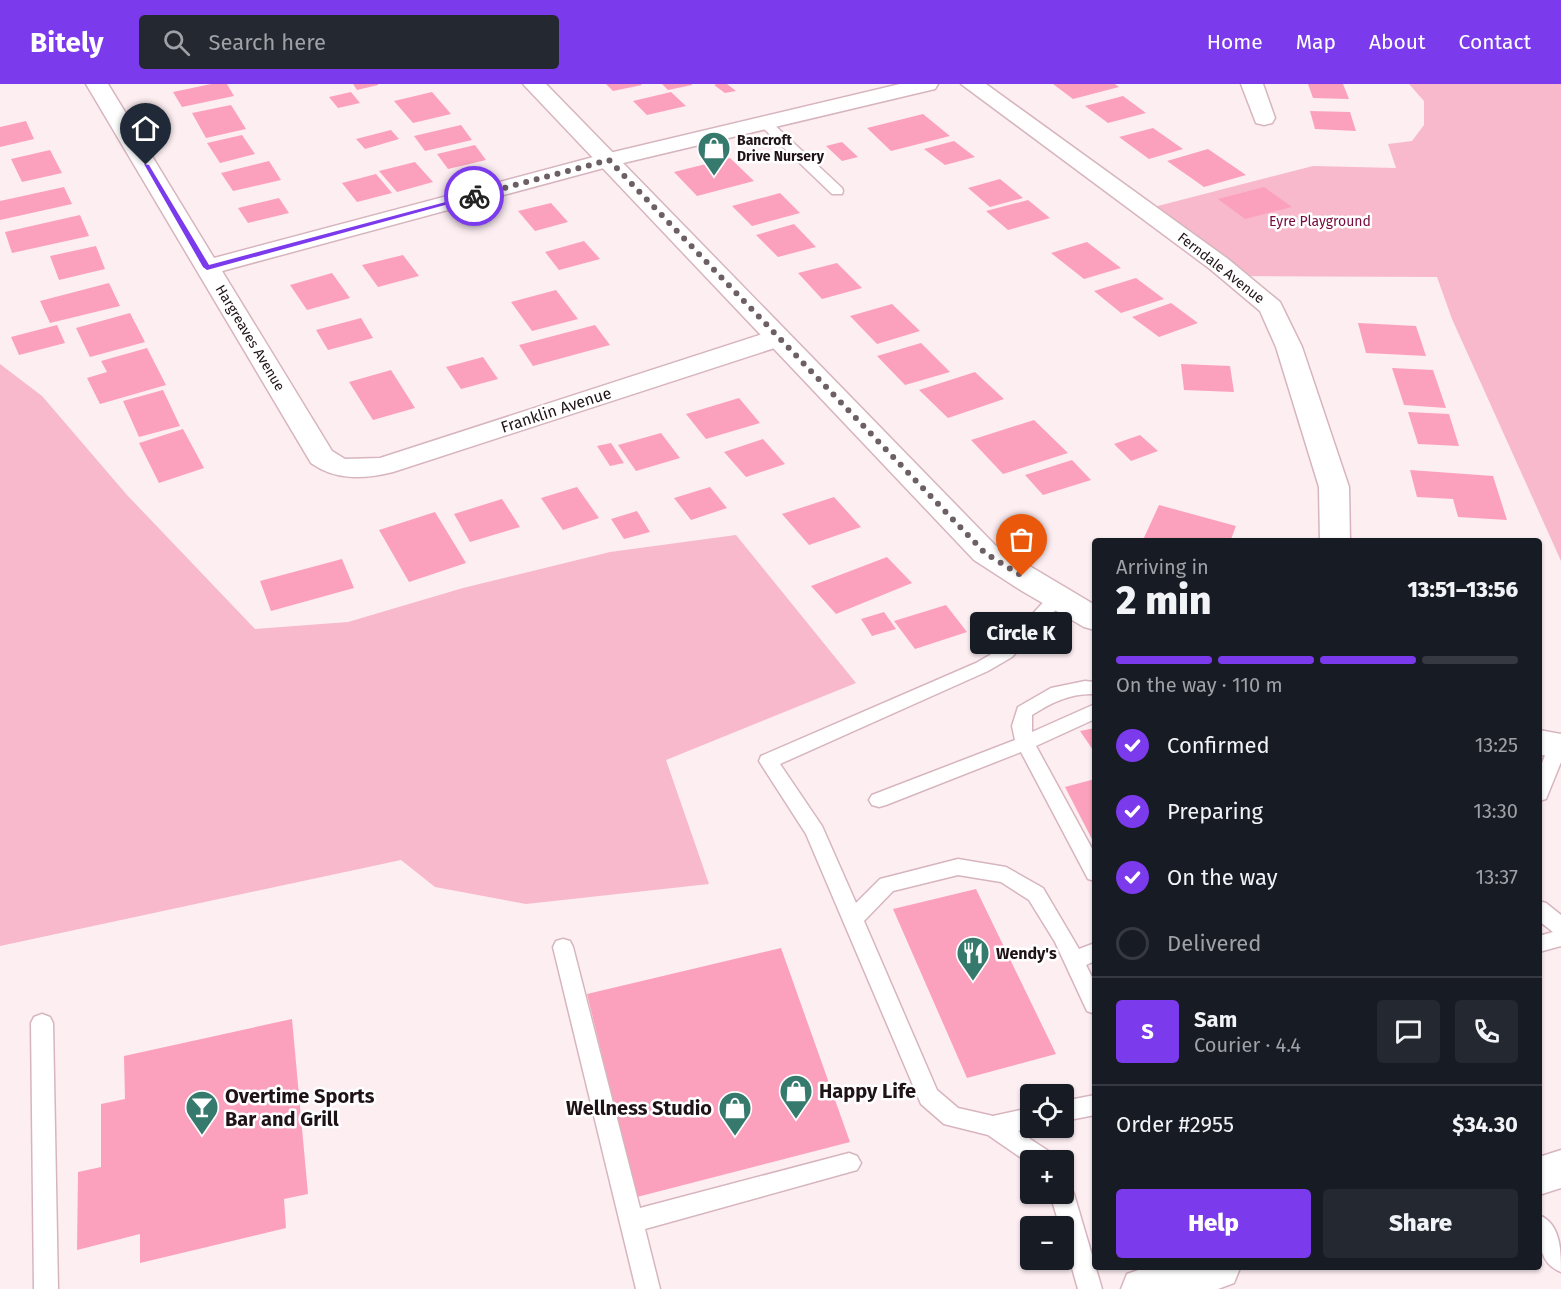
<!DOCTYPE html>
<meta charset="utf-8">
<style>
:root{--surface:#171b24;--page:#242831;--text:#f1f3f6;--muted:#9ea1a6;--line:#363941;--accent:#7c3aed}
body{margin:0;font-family:"Fira Sans",sans-serif;background:var(--page);color:var(--text);height:100vh;display:flex;flex-direction:column;font-size:22px;white-space:nowrap}
*{box-sizing:border-box;margin:0}
p{font-size:20px;color:var(--muted)}
.icon{flex:none;width:33px;height:33px;fill:none;stroke:currentColor;stroke-width:2;stroke-linecap:round;stroke-linejoin:round}
.map{position:relative;flex:1;overflow:hidden}
.drawer{position:absolute;left:1092px;top:454px;width:450px;height:732px;display:flex;flex-direction:column;background:var(--surface);border-radius:6px;box-shadow:0 2px 4px #0004}
.drawer>*{flex:none}
.controls{position:absolute;left:1020px;top:1000px;display:grid;gap:12px}
.controls a{display:grid;place-items:center;width:54px;height:54px;border-radius:6px;background:var(--surface);box-shadow:0 2px 4px #0004;font-size:30px}
.pin{position:absolute;display:grid;place-items:center;width:51px;height:51px;color:#fff;margin:-62px -26px;border-radius:50% 50% 50% 0;rotate:-45deg;box-shadow:0 0 6px #0007}
.pin .icon{rotate:45deg}
.courier{position:absolute;display:grid;place-items:center;width:60px;height:60px;margin:-30px;border:4px solid #7c3aed;border-radius:50%;background:#fff;color:#222;box-shadow:0 2px 8px #0007}
.bubble{position:absolute;height:42px;border-radius:6px;background:var(--surface);box-shadow:0 2px 4px #0004;font-size:20px;font-weight:800;line-height:42px;text-align:center}
.overview em{font-style:normal;font-weight:800}
.overview div{display:flex;flex-direction:column-reverse}
.overview{display:flex;align-items:center;justify-content:space-between;height:102px;padding:0 24px}
h1{font-size:39px;font-weight:800;line-height:45px}
.bar{display:grid;grid-template-columns:repeat(4,1fr);gap:9px 6px;align-content:center;height:72px;padding:0 24px}
.bar i{height:8px;border-radius:4px;background:var(--line)}
.bar .active{background:var(--accent)}
.bar p{grid-column:span 4}
.line{display:flex;align-items:center;gap:15px;padding:0 24px;border-top:2px solid var(--line)}
.line div{flex:1}
.round{display:grid;place-items:center;flex:none;width:63px;height:63px;border-radius:6px;background:var(--page)}
ol{padding:0 24px;list-style:none}
li{display:flex;align-items:center;gap:18px;height:66px}
li p{margin-inline-start:auto}
li .icon{padding:6px;border-radius:50%;background:var(--accent);color:#fff;stroke-width:4}
li:last-child{color:var(--muted)}
li i{width:33px;height:33px;border:3px solid var(--line);border-radius:50%}
.button{display:flex;gap:12px;margin-top:auto;padding:12px 24px}
.button a{flex:1;height:69px;border-radius:6px;background:var(--accent);color:#fff;font-size:24px;font-weight:800;line-height:69px;text-align:center}
.button a+a{background:var(--page);color:var(--text)}
header{display:flex;align-items:center;gap:36px;box-sizing:border-box;height:84px;padding:0 30px;background:var(--accent);color:#fff}
header strong{font-size:28px}
nav{display:flex;gap:33px;margin-inline-start:auto;font-size:21px}
.search{width:420px;height:54px;background:var(--page);display:flex;align-items:center;gap:15px;box-sizing:border-box;padding:0 21px;border-radius:6px;color:var(--muted);font-size:22px}
.map>svg:first-child{display:block}
.green{fill:#f7b9cb}
.building{fill:#fca1bd}
.lines{fill:none;stroke-linecap:round;stroke-linejoin:round}
.lane-casing{stroke:#d7b5be;stroke-width:3}
.street-casing{stroke:#d7b5be;stroke-width:3}
.secondary-casing{stroke:#d7b5be;stroke-width:3}
.primary-casing{stroke:#d7b5be;stroke-width:3}
.lane{fill:#fff;fill-rule:evenodd}
.street{fill:#fff;fill-rule:evenodd}
.secondary{fill:#fff;fill-rule:evenodd}
.primary{fill:#fff;fill-rule:evenodd}
.route{fill:#7c3aed}
.done{stroke:#6d6064;stroke-width:6;stroke-dasharray:0 10.8}
.labels{text-anchor:middle;dominant-baseline:central;stroke-width:5;stroke-linejoin:round;paint-order:stroke}
.far-poi-label{font-size:14px;font-weight:bold;fill:#1f1317;stroke:#fff;text-anchor:start}
.far-park-label{font-size:14px;fill:#760a3d;stroke:#fff}
.far-street-label{font-size:14px;fill:#1f1317;stroke:#fff}
.street-label{font-size:16px;fill:#1f1317;stroke:#fff}
.poi-label{font-size:16px;font-weight:bold;fill:#1f1317;stroke:#fff;text-anchor:start}
.near-poi-label{font-size:20px;font-weight:bold;fill:#1f1317;stroke:#fff;text-anchor:start}
</style>
<header>
<strong>Bitely</strong>
<div class="search"><svg class="icon" aria-label="search" viewBox="0 0 24 24"><circle cx="10" cy="10" r="6"/><path d="M15 15l6 6"/></svg>Search here</div>
<nav><a>Home</a><a>Map</a><a>About</a><a>Contact</a></nav>
</header>
<div class="map">
<svg width="1561" height="1205" viewBox="0 0 1561 1205">
<rect width="100%" height="100%" fill="#fdeef2"/>
<!-- green -->
<path class="green" d="M 1409,0 L 1561,0 L 1561,477 L 1452,235 L 1437,193 L 1237,192 L 1146,125 L 1313,82 L 1396,84 L 1388,60 L 1412,57 L 1424,41 L 1424,17 Z
M 0,280 L 42,312 L 127,411 L 255,545 L 348,538 L 463,504 L 610,468 L 736,451 L 856,599 L 666,676 L 709,800 L 526,820 L 435,803 L 401,776 L 0,862 Z"/>
<!-- building -->
<path class="building" d="M 211,0 L 227,0 L 234,12 L 182,23 L 173,8 Z
M 353,0 L 378,0 L 378,1 L 357,6 Z
M 606,0 L 641,0 L 642,1 L 613,7 Z
M 662,0 L 692,0 L 692,1 L 668,6 Z
M 717,0 L 727,0 L 736,7 L 725,9 L 714,1 Z
M 1053,0 L 1115,0 L 1119,3 L 1073,15 Z
M 1308,0 L 1343,0 L 1349,15 L 1313,14 Z
M 351,8 L 360,19 L 338,24 L 329,13 Z
M 432,8 L 451,30 L 413,39 L 394,17 Z
M 671,8 L 686,22 L 647,31 L 633,17 Z
M 1123,12 L 1146,29 L 1108,39 L 1085,22 Z
M 231,21 L 246,45 L 206,54 L 192,29 Z
M 1310,27 L 1350,28 L 1356,47 L 1315,45 Z
M 923,30 L 950,52 L 891,67 L 867,44 Z
M 26,37 L 34,55 L 0,63 L 0,43 Z
M 461,41 L 472,56 L 425,67 L 414,52 Z
M 1153,44 L 1183,65 L 1149,75 L 1119,53 Z
M 391,46 L 399,55 L 365,65 L 356,55 Z
M 242,51 L 255,70 L 220,79 L 207,59 Z
M 954,57 L 975,73 L 945,81 L 924,65 Z
M 842,58 L 858,73 L 842,77 L 826,62 Z
M 475,61 L 486,76 L 448,85 L 437,70 Z
M 1208,65 L 1246,91 L 1204,103 L 1167,77 Z
M 50,66 L 62,89 L 22,98 L 11,75 Z
M 730,74 L 754,97 L 697,112 L 674,88 Z
M 269,77 L 281,96 L 233,107 L 221,89 Z
M 415,78 L 433,98 L 397,108 L 379,87 Z
M 376,90 L 392,109 L 357,118 L 342,99 Z
M 1000,95 L 1023,114 L 990,123 L 968,104 Z
M 64,103 L 72,120 L 0,136 L 0,117 Z
M 1264,103 L 1292,123 L 1245,135 L 1218,115 Z
M 780,109 L 800,129 L 752,142 L 732,122 Z
M 279,114 L 289,129 L 248,139 L 238,124 Z
M 1028,116 L 1050,134 L 1008,146 L 986,127 Z
M 551,119 L 568,138 L 535,147 L 518,127 Z
M 80,131 L 89,152 L 12,169 L 5,148 Z
M 794,140 L 816,163 L 778,173 L 756,151 Z
M 584,157 L 600,175 L 559,186 L 545,168 Z
M 1087,158 L 1121,184 L 1084,195 L 1051,169 Z
M 96,162 L 105,185 L 59,196 L 50,172 Z
M 403,171 L 419,192 L 378,203 L 362,181 Z
M 837,179 L 862,204 L 822,215 L 798,189 Z
M 332,189 L 350,214 L 307,226 L 290,201 Z
M 1136,194 L 1164,215 L 1121,229 L 1094,207 Z
M 109,199 L 120,222 L 50,239 L 40,217 Z
M 556,206 L 578,235 L 532,247 L 511,218 Z
M 1171,219 L 1198,239 L 1159,253 L 1132,233 Z
M 892,220 L 920,247 L 877,260 L 850,232 Z
M 130,229 L 145,258 L 90,273 L 76,244 Z
M 361,234 L 373,254 L 328,266 L 316,246 Z
M 1358,239 L 1416,242 L 1426,272 L 1366,269 Z
M 57,241 L 65,259 L 19,271 L 11,253 Z
M 595,241 L 610,261 L 533,282 L 519,261 Z
M 921,259 L 950,288 L 905,301 L 877,272 Z
M 147,264 L 166,301 L 100,320 L 87,294 L 107,288 L 101,277 Z
M 483,273 L 498,295 L 461,305 L 446,283 Z
M 1181,280 L 1230,282 L 1234,308 L 1184,306 Z
M 1392,284 L 1433,286 L 1446,324 L 1404,321 Z
M 391,286 L 415,324 L 373,336 L 349,298 Z
M 975,288 L 1004,315 L 948,334 L 919,306 Z
M 163,306 L 180,342 L 139,353 L 123,317 Z
M 739,314 L 760,339 L 706,355 L 686,330 Z
M 1408,328 L 1449,330 L 1459,362 L 1418,360 Z
M 1034,336 L 1068,369 L 1003,390 L 971,356 Z
M 183,345 L 204,384 L 159,399 L 139,359 Z
M 661,349 L 680,374 L 636,387 L 618,361 Z
M 1140,351 L 1158,367 L 1131,377 L 1114,360 Z
M 763,355 L 785,380 L 746,393 L 724,368 Z
M 611,359 L 624,379 L 610,382 L 597,362 Z
M 1072,376 L 1091,396 L 1043,411 L 1025,391 Z
M 1410,386 L 1493,392 L 1507,436 L 1458,433 L 1453,415 L 1417,413 Z
M 577,403 L 599,434 L 563,446 L 541,414 Z
M 710,403 L 727,424 L 691,436 L 674,414 Z
M 834,413 L 861,443 L 809,461 L 782,430 Z
M 502,415 L 520,443 L 470,458 L 454,430 Z
M 1159,421 L 1236,442 L 1230,458 L 1142,458 Z
M 637,427 L 650,448 L 624,455 L 611,435 Z
M 435,428 L 466,479 L 409,498 L 379,446 Z
M 887,473 L 912,499 L 836,530 L 811,502 Z
M 342,475 L 354,504 L 271,527 L 260,497 Z
M 946,521 L 967,548 L 915,565 L 894,537 Z
M 884,528 L 896,545 L 872,552 L 861,535 Z
M 1095,644 L 1095,669 L 1080,647 Z
M 1095,695 L 1095,761 L 1065,703 Z
M 976,805 L 1056,970 L 967,994 L 893,825 Z
M 781,864 L 850,1058 L 637,1113 L 587,910 Z
M 292,935 L 308,1110 L 284,1115 L 286,1144 L 140,1179 L 140,1150 L 77,1166 L 78,1088 L 101,1083 L 101,1020 L 125,1015 L 124,972 Z"/>
<g class="lines">
<!-- lane casing -->
<g class="lane-casing">
<path id="lane" d="M 765,35 L 769,36 L 842,104 L 843,107 L 842,110 L 832,110 L 761,42 L 759,39 Z
M 1057,508 L 1063,510 L 1066,514 L 1063,518 L 1012,573 L 988,587 L 780,680 L 822,742 L 856,819 L 880,795 L 958,775 L 1006,783 L 1043,804 L 1079,865 L 1095,859 L 1095,877 L 1086,881 L 1095,899 L 1095,930 L 1087,927 L 1055,858 L 1029,816 L 1001,798 L 958,791 L 893,807 L 864,837 L 937,1006 L 958,1024 L 993,1032 L 1030,1024 L 1030,1044 L 1018,1047 L 1053,1070 L 1056,1077 L 1030,1077 L 1030,1080 L 988,1051 L 944,1040 L 921,1020 L 806,750 L 759,677 L 761,672 L 976,579 L 1000,565 L 1051,510 Z
M 1085,597 L 1095,598 L 1095,610 C 1071,609 1052,618 1032,631 L 1032,648 L 1095,620 L 1095,635 L 1036,662 L 1095,770 L 1095,797 L 1088,795 L 1021,668 L 886,721 L 879,723 L 872,721 L 869,716 L 872,711 L 1015,656 L 1012,642 L 1018,623 L 1051,604 Z
M 1558,655 L 1561,656 L 1561,678 L 1546,715 L 1539,717 L 1539,686 L 1551,657 Z
M 1539,817 L 1546,819 L 1561,831 L 1561,862 L 1539,868 L 1539,852 L 1553,848 L 1539,837 Z
M 563,855 L 570,857 L 573,863 L 640,1124 L 849,1069 L 857,1072 L 861,1079 L 857,1086 L 645,1145 L 660,1205 L 636,1205 L 553,863 L 556,857 Z
M 42,930 L 50,933 L 53,939 L 58,1205 L 34,1205 L 31,939 L 34,933 Z
M 1095,1011 L 1095,1031 L 1064,1037 L 1064,1017 Z
M 1064,1100 L 1070,1102 L 1074,1110 L 1102,1205 L 1078,1205 L 1064,1156 L 1064,1143 L 1060,1143 L 1050,1110 L 1064,1110 Z
M 1539,1131 C 1561,1140 1561,1167 1561,1188 C 1537,1179 1539,1153 1539,1131 Z"/>
</g>
<!-- street casing -->
<g class="street-casing">
<path id="street" d="M 86,0 L 108,0 L 214,174 L 601,71 L 900,0 L 938,0 L 935,5 L 615,81 L 222,187 L 332,367 L 345,375 L 380,374 L 769,248 L 778,246 L 787,248 L 791,254 L 787,260 L 393,388 C 365,395 336,397 311,379 Z
M 961,0 L 986,0 L 1228,175 L 1280,218 L 1302,263 L 1349,403 L 1350,458 L 1320,458 L 1319,403 L 1276,263 L 1260,227 L 1210,185 Z
M 1241,0 L 1263,0 L 1275,34 L 1272,39 L 1264,41 L 1256,39 Z"/>
</g>
<!-- secondary casing -->
<g class="secondary-casing">
<path id="secondary" d="M 523,0 L 546,0 L 996,462 L 1095,521 L 1095,546 L 1084,543 L 1022,507 L 974,476 Z
M 1539,646 L 1561,650 L 1561,676 L 1539,670 Z"/>
</g>
<!-- primary casing -->
<g class="primary-casing">
<path id="primary" d="M 1561,1066 L 1561,1104 L 1539,1111 L 1539,1073 Z
M 1144,1184 L 1240,1184 L 1234,1199 L 1218,1205 L 1121,1205 L 1127,1190 Z"/>
</g>
<!-- lane -->
<use href="#lane" class="lane"/>
<!-- street -->
<use href="#street" class="street"/>
<!-- secondary -->
<use href="#secondary" class="secondary"/>
<!-- primary -->
<use href="#primary" class="primary"/>
</g>
<!-- route -->
<path class="route" d="M 144,80 L 149,81 L 209,181 L 472,111 L 478,112 L 207,186 L 203,183 Z"/>
<g class="lines">
<!-- done -->
<path class="done" d="M 474,112 L 609,76 L 985,469 L 1022,492"/>
</g>
<!-- icons -->
<defs>
<g id="shop-pin" transform="scale(1.725)"><path d="M0 17L-7.5 6A9.5 9.5 0 1 1 7.5 6Z" fill="#357a6d" stroke="#fff"/><path d="M-5-2.5h2.3a2.7 3.5 0 0 1 5.4 0H5L5.5 6h-11ZM-1.5-2.5h3a1.5 2.3 0 0 0-3 0Z" fill="#fff"/></g>
<g id="restaurant-pin" transform="scale(1.725)"><path d="M0 17L-7.5 6A9.5 9.5 0 1 1 7.5 6Z" fill="#357a6d" stroke="#fff"/><path d="M-5-6h1v4h1v-4h1v4h1v-4h1v5L-1.5 .5V6h-2V.5L-5-1ZM5-6V6H3V1.5H1.5Q1.5-4 5-6Z" fill="#fff"/></g>
<g id="bar-pin" transform="scale(1.725)"><path d="M0 17L-7.5 6A9.5 9.5 0 1 1 7.5 6Z" fill="#357a6d" stroke="#fff"/><path d="M-6-5H6L.8 .8V4.5H3.5V6h-7V4.5H-.8V.8Z" fill="#fff"/></g>
</defs>
<g fill-rule="evenodd">
<use href="#shop-pin" x="714" y="64"/>
<use href="#restaurant-pin" x="973" y="869"/>
<use href="#shop-pin" x="796" y="1007"/>
<use href="#bar-pin" x="202" y="1023"/>
<use href="#shop-pin" x="735" y="1024"/>
</g>
<g class="labels">
<!-- far-poi labels -->
<g class="far-poi-label">
<text x="737" y="56">Bancroft<tspan x="737" dy="16">Drive Nursery</tspan></text>
</g>
<!-- far-park labels -->
<g class="far-park-label">
<text x="1320" y="137">Eyre Playground</text>
</g>
<!-- far-street labels -->
<g class="far-street-label">
<text transform="translate(1221 184) rotate(38)">Ferndale Avenue</text>
<text transform="translate(250 254) rotate(59)">Hargreaves Avenue</text>
</g>
<!-- street labels -->
<g class="street-label">
<text transform="translate(556 326) rotate(-18)">Franklin Avenue</text>
</g>
<!-- poi labels -->
<g class="poi-label">
<text x="996" y="869">Wendy's</text>
</g>
<!-- near-poi labels -->
<g class="near-poi-label">
<text x="819" y="1007">Happy Life</text>
<text x="225" y="1012">Overtime Sports<tspan x="225" dy="23">Bar and Grill</tspan></text>
<text x="712" y="1024" text-anchor="end">Wellness Studio</text>
</g>
</g>
</svg>
<div class="controls">
<a><svg class="icon" aria-label="locate" viewBox="0 0 24 24"><circle cx="12" cy="12" r="6"/><path d="M12 2v4M12 18v4M2 12h4M18 12h4"/></svg></a>
<a>+</a>
<a>−</a>
</div>
<div class="pin" style="left:1022px;top:492px;background:#ea580c"><svg class="icon" aria-label="bag" viewBox="0 0 24 24"><path d="M5 8h14l-1 12H6zM9 8a3 3 0 0 1 6 0"/></svg></div>
<div class="pin" style="left:146px;top:81px;background:#1f2937"><svg class="icon" aria-label="home" viewBox="0 0 24 24"><path d="M3 11l9-7 9 7M6 9v11h12V9"/></svg></div>
<div class="courier" style="left:474px;top:112px"><svg class="icon" aria-label="bike" viewBox="0 0 24 24"><circle cx="6" cy="16" r="4"/><circle cx="18" cy="16" r="4"/><path d="M6 16l4-8h5l3 8M10 8l3 8H6M13 5h3"/></svg></div>
<div class="bubble" style="left:970px;top:528px;width:102px">Circle K</div>
<section class="drawer">
<div class="overview"><div><h1>2 min</h1><p>Arriving in</p></div><em>13:51–13:56</em></div>
<div class="bar"><i class="active"></i><i class="active"></i><i class="active"></i><i></i><p>On the way · 110 m</p></div>
<ol>
<li><svg class="icon" aria-label="check" viewBox="0 0 24 24"><path d="M5 12l5 5 9-10"/></svg>Confirmed<p>13:25</p></li>
<li><svg class="icon" aria-label="check" viewBox="0 0 24 24"><path d="M5 12l5 5 9-10"/></svg>Preparing<p>13:30</p></li>
<li><svg class="icon" aria-label="check" viewBox="0 0 24 24"><path d="M5 12l5 5 9-10"/></svg>On the way<p>13:37</p></li>
<li><i></i>Delivered</li>
</ol>
<div class="line" style="height:108px"><b class="round" style="background:var(--accent);color:#fff">S</b><div><b>Sam</b><p>Courier · 4.4</p></div><a class="round"><svg class="icon" aria-label="chat" viewBox="0 0 24 24"><path d="M4 5h16v11H9l-5 4z"/></svg></a><a class="round"><svg class="icon" aria-label="phone" viewBox="0 0 24 24"><path d="M5 4h4l2 5-3 2q2 4 5 5l2-3 5 2v4C11 20 4 13 5 4z"/></svg></a></div>
<div class="line" style="height:78px"><div>Order #2955</div><b>$34.30</b></div>
<div class="button"><a>Help</a><a>Share</a></div>
</section>
</div>
